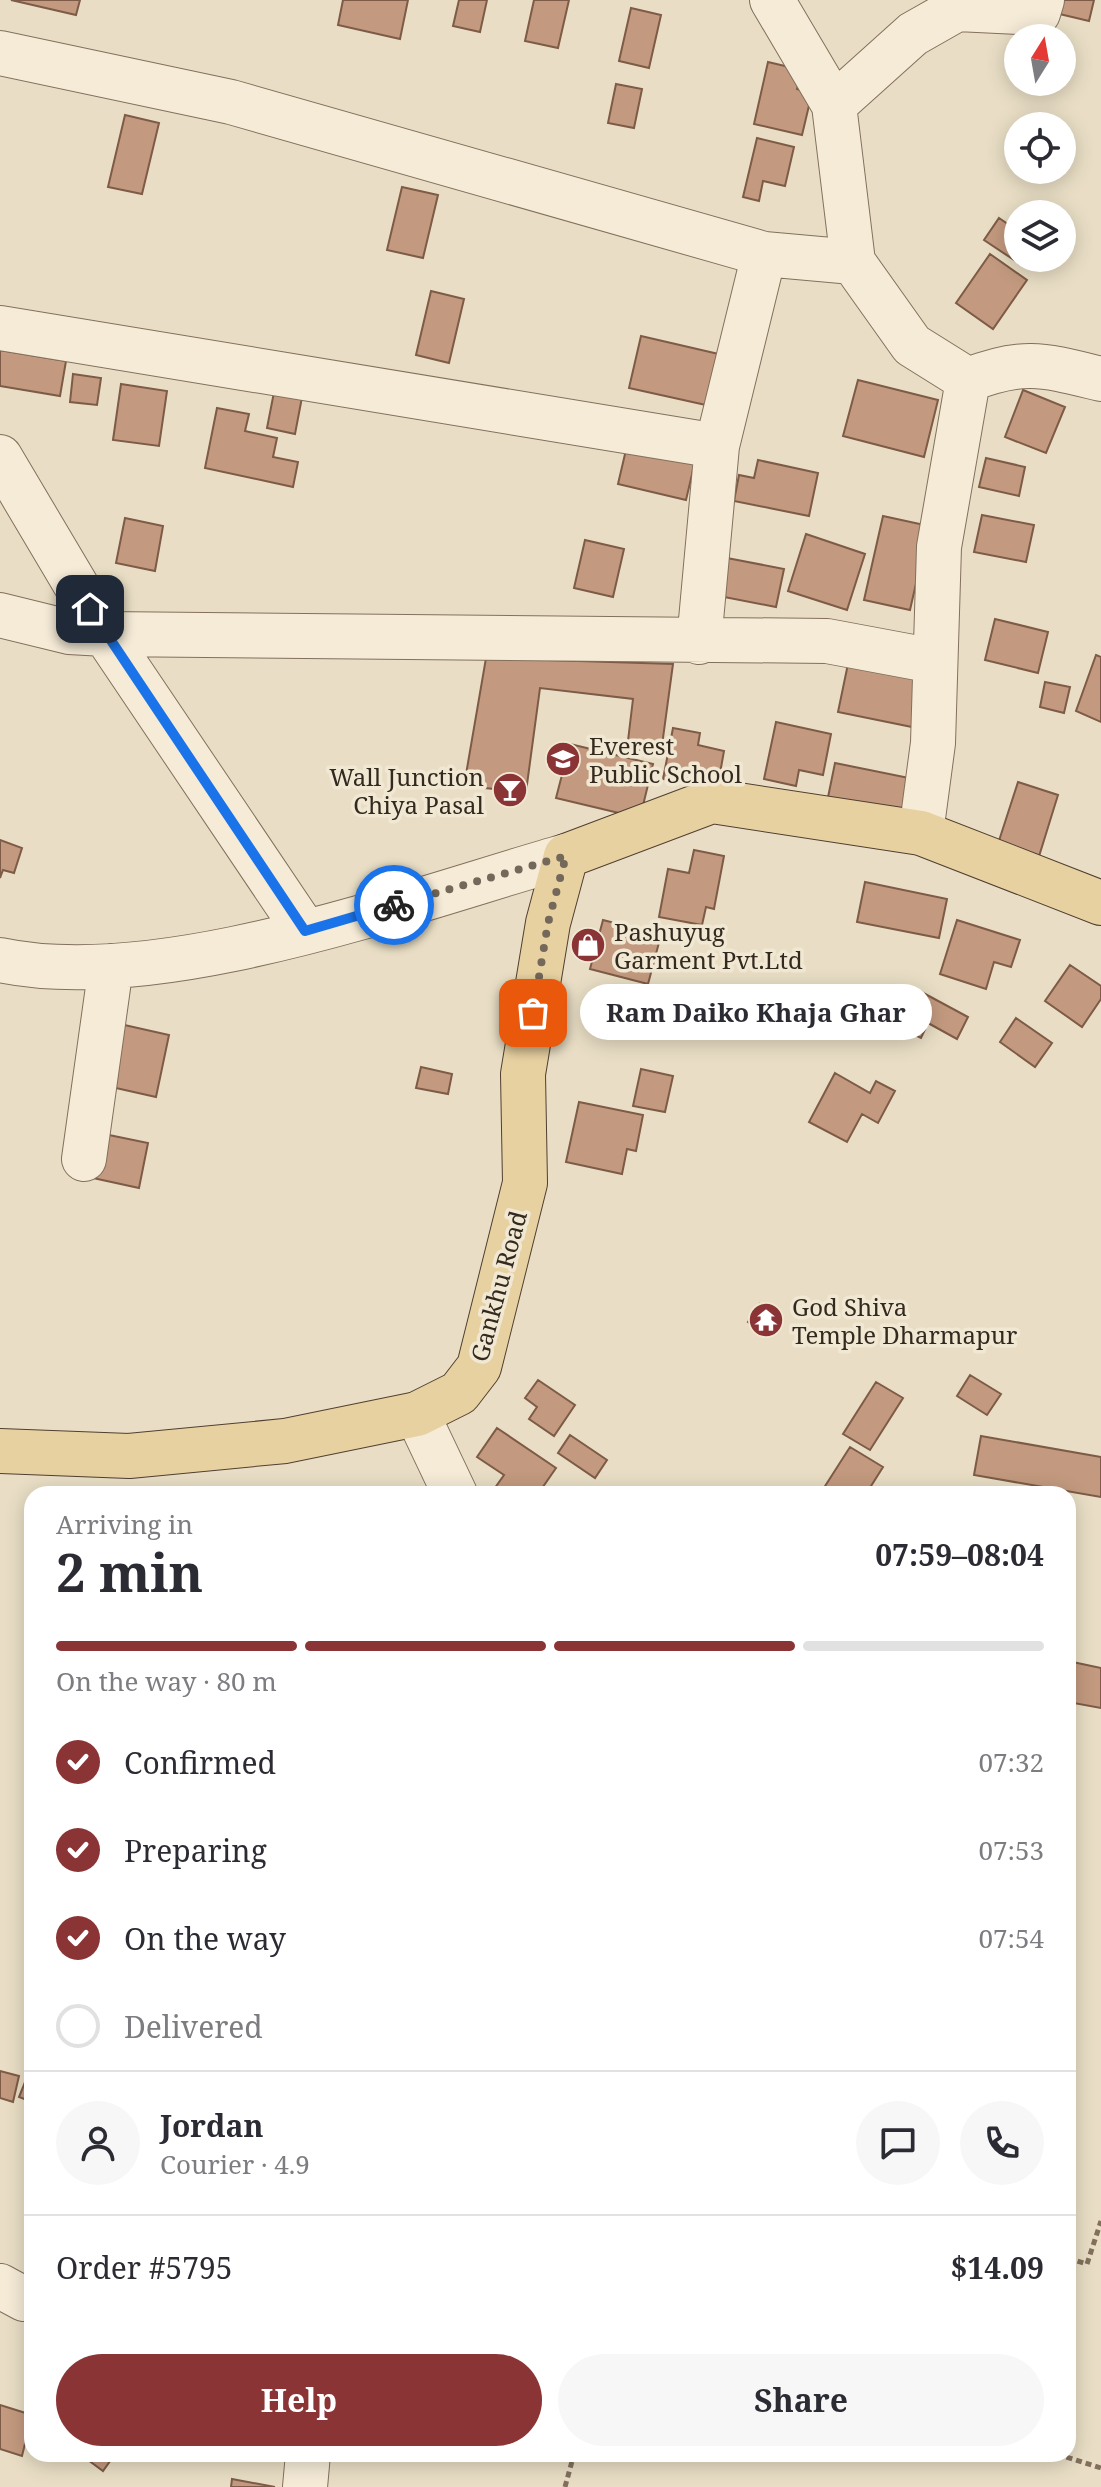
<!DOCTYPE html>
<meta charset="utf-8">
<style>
:root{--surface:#fff;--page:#f7f7f7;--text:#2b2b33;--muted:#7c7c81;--line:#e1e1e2;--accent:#8a3436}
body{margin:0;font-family:"Noto Serif",serif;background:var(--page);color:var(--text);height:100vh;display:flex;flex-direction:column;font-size:30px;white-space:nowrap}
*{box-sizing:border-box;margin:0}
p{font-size:26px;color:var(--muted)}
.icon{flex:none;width:44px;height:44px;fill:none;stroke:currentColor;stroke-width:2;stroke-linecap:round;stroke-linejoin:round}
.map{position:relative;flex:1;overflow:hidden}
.sheet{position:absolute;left:24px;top:1486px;width:1052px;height:976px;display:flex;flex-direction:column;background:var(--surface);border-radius:24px;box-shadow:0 4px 20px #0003}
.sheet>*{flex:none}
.needle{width:52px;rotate:11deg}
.tools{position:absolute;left:1004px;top:24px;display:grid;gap:16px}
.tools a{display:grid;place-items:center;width:72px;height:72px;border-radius:50%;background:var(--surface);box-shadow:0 4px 20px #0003;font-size:40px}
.pin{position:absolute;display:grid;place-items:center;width:68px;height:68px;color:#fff;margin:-34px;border-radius:16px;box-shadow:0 4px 12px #0006}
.courier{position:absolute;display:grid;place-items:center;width:80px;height:80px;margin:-40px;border:6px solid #1a73e8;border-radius:50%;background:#fff;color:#222;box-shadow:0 2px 10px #0007}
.bubble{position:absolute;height:56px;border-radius:28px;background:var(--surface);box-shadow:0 4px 20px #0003;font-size:26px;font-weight:700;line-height:56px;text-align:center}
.head em{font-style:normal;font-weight:700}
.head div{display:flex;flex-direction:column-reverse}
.head{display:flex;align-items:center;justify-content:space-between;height:136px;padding:0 32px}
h1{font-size:52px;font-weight:700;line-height:60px}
.bar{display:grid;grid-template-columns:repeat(4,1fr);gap:12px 8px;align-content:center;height:96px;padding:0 32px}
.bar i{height:10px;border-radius:6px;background:var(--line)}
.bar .on{background:var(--accent)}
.bar p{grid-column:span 4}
.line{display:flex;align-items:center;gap:20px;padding:0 32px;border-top:2px solid var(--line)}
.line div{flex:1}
.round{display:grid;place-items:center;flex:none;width:84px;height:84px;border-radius:42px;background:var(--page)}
ol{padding:0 32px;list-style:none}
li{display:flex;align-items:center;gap:24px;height:88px}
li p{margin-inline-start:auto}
li .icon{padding:8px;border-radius:50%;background:var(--accent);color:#fff;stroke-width:4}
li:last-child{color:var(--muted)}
li i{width:44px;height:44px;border:4px solid var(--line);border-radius:50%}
.action{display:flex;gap:16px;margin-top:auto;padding:16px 32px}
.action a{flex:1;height:92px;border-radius:48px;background:var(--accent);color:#fff;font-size:32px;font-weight:700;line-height:92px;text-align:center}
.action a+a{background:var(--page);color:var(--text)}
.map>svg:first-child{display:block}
.building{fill:#c39a7f;stroke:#7e5b46;stroke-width:2}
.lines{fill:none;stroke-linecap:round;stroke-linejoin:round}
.minor-casing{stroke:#82705d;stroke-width:46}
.major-casing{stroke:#503f31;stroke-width:46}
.path{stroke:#82705d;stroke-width:5;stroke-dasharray:6 4;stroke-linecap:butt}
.minor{stroke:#f5ebd7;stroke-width:44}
.major{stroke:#e8d1a1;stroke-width:44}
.done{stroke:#736859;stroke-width:8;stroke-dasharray:0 14.4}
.route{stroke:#1a73e8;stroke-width:10}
.labels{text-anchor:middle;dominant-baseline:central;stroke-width:7;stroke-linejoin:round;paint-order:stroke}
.poi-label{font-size:24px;fill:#34291f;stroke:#f1e8d4;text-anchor:start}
.street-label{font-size:24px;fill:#34291f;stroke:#f1e8d4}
</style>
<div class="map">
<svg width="1101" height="2487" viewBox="0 0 1101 2487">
<rect width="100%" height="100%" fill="#e9dec5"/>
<!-- building -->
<path class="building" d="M 11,0 L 80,0 L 76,15 Z
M 343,0 L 408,0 L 400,39 L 338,25 Z
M 459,0 L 487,0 L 480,32 L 453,26 Z
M 534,0 L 569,0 L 558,48 L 525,41 Z
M 1053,0 L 1094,0 L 1089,21 L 1051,12 Z
M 631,8 L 661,15 L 649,68 L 619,61 Z
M 768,62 L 802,70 L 797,89 L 812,93 L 802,135 L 754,124 Z
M 616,84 L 642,89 L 634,128 L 608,123 Z
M 125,115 L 159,123 L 142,194 L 108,187 Z
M 757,138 L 794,147 L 785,186 L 763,181 L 759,201 L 743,197 Z
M 402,187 L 438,195 L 423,258 L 387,250 Z
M 999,218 L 1018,231 L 1018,258 L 1024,258 L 1020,264 L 984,240 Z
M 990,254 L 1027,280 L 993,329 L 956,303 Z
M 431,291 L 464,299 L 449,363 L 416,355 Z
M 641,336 L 736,358 L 724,409 L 629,388 Z
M 0,350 L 66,361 L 60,396 L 0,386 Z
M 73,374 L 101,378 L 97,405 L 70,402 Z
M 858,380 L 938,400 L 924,457 L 843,436 Z
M 121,384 L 167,391 L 159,446 L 113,440 Z
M 275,387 L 303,392 L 295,434 L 267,428 Z
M 1023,390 L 1065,407 L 1046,453 L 1005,437 Z
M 217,408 L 249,414 L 245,431 L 277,438 L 273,457 L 298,462 L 293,487 L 205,468 Z
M 629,437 L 697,453 L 686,500 L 618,484 Z
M 986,458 L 1025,467 L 1019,496 L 979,487 Z
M 758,460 L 818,473 L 809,516 L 734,501 L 739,475 L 754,478 Z
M 982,515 L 1034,525 L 1026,562 L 974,552 Z
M 883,516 L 929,526 L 910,610 L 864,600 Z
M 125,518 L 163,526 L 155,571 L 116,563 Z
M 806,534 L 865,554 L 847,610 L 788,591 Z
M 585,540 L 624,549 L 613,597 L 574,588 Z
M 727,558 L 784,569 L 776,607 L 719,596 Z
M 995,619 L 1048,632 L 1038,673 L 985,660 Z
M 1096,655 L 1101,657 L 1101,722 L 1076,711 Z
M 486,658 L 673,664 L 661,753 L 627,749 L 633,699 L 540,688 L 526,792 L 464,786 Z
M 849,659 L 923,674 L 912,727 L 838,712 Z
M 1045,682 L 1070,687 L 1064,713 L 1040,707 Z
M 776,722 L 831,734 L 823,775 L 799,770 L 796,786 L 764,779 Z
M 673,728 L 700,733 L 698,745 L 724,751 L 717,790 L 663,779 Z
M 570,744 L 653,764 L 640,818 L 556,798 Z
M 835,763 L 914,779 L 905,823 L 826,807 Z
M 1018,782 L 1058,795 L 1036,866 L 995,853 Z
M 0,840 L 22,848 L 14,873 L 3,870 L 0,878 Z
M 694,850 L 724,856 L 714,909 L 706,907 L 702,925 L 659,917 L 668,869 L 689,873 Z
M 865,882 L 947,899 L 939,938 L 857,922 Z
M 603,920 L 661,935 L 648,984 L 590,969 Z
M 957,920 L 1020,940 L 1011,967 L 994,962 L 986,989 L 940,974 Z
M 1070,965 L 1101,986 L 1101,999 L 1082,1027 L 1045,1001 Z
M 914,988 L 968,1017 L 957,1039 L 928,1023 L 921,1038 L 894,1025 Z
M 1016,1018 L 1052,1043 L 1035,1067 L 1000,1042 Z
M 120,1024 L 169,1035 L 156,1097 L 107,1086 Z
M 421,1067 L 452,1074 L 448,1094 L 416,1088 Z
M 641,1069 L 673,1076 L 665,1112 L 633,1106 Z
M 835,1073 L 870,1093 L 876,1081 L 895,1091 L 878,1123 L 862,1114 L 847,1142 L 809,1122 Z
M 579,1102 L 643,1115 L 636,1151 L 627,1149 L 622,1174 L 566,1162 Z
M 109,1135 L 148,1143 L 139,1188 L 93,1178 Z
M 760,1304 L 777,1316 L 764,1334 L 748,1322 Z
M 970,1375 L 1001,1394 L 987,1415 L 957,1396 Z
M 538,1380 L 575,1405 L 554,1436 L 529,1419 L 537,1407 L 525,1398 Z
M 876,1382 L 903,1398 L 870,1450 L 843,1434 Z
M 497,1428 L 556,1468 L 538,1494 L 492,1492 L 504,1475 L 477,1457 Z
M 570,1435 L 607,1460 L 595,1478 L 558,1453 Z
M 981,1436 L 1101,1457 L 1101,1497 L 974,1475 Z
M 850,1447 L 883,1467 L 866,1494 L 820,1494 Z
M 1068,1661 L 1101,1668 L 1101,1708 L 1068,1702 Z
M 32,2065 L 32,2102 L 19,2097 Z
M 0,2071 L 19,2076 L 13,2102 L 0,2098 Z
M 0,2405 L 32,2415 L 22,2456 L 0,2449 Z
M 80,2454 L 115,2454 L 103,2471 Z
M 232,2479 L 275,2487 L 231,2487 Z"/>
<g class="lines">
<!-- minor casing -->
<g class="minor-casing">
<path id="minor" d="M 772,0 L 834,105 L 853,262 L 912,345 L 968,380
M 0,53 L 231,102 L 764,254 L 853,262
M 834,105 L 913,34 L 957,9 L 1038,13 L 1042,0
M 0,328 L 717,446
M 968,380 C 1024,358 1044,365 1101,379
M 0,457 L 105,634 L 305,931
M 0,615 L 69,632 L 105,634 L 827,641 L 934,661
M 699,642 L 717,446 L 764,254
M 921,833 L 933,743 L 939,547 L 968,380
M 0,960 C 160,994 409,901 566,856
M 84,1159 L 111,966
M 417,1414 L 455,1494
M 0,2286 L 24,2299
M 305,2487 L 308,2454"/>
</g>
<!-- major casing -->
<g class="major-casing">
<path id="major" d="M 0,1451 L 129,1456 L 285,1441 L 417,1414 L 459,1393 L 479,1367 L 525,1183 L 523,1074 L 548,923 L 566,856 L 712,801 L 921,833 L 1101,903"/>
</g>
<!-- path -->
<path class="path" d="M 1068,2258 L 1087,2264 L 1101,2221
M 1057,2454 L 1101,2468
M 565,2487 L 574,2454"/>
<!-- minor -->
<use href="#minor" class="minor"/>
<!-- major -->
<use href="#major" class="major"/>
</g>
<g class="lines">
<!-- done -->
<path class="done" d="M 394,905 L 566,856 L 548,923 L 533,1013"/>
<!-- route -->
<path class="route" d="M 90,609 L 305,931 L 394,905"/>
</g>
<!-- icons -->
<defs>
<g id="school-disc" transform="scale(1.8)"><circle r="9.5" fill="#8a3436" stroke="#f1e8d4"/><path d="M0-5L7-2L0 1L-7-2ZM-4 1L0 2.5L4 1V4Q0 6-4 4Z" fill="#fff"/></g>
<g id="bar-disc" transform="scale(1.8)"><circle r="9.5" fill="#8a3436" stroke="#f1e8d4"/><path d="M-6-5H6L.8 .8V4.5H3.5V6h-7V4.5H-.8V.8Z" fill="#fff"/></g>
<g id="shop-disc" transform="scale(1.8)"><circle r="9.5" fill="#8a3436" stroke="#f1e8d4"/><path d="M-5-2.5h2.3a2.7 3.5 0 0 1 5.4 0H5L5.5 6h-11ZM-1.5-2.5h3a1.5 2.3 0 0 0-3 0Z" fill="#fff"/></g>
<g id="temple-disc" transform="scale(1.8)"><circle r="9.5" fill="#8a3436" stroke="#f1e8d4"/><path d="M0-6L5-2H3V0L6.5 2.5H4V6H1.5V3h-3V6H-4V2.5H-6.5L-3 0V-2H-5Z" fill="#fff"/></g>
</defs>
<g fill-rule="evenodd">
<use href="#school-disc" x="563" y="759"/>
<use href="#bar-disc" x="510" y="790"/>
<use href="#shop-disc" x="588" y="945"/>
<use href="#temple-disc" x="766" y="1320"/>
</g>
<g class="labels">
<!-- poi labels -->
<g class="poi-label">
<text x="589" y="745">Everest<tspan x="589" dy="28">Public School</tspan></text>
<text x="484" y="776" text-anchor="end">Wall Junction<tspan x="484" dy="28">Chiya Pasal</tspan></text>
<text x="614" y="931">Pashuyug<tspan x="614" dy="28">Garment Pvt.Ltd</tspan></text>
<text x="792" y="1306">God Shiva<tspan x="792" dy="28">Temple Dharmapur</tspan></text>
</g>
<!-- street labels -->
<g class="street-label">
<text transform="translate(498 1286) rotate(-75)">Gankhu Road</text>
</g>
</g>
</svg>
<div class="tools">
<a><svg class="needle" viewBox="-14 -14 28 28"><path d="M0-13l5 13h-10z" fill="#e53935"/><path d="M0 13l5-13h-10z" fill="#7c7c81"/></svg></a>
<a><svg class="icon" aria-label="locate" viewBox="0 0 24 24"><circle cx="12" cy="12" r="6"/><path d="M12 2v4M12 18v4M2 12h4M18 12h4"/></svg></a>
<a><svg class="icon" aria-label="layers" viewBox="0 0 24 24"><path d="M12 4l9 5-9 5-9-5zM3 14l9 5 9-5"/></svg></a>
</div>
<div class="pin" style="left:533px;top:1013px;background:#ea580c"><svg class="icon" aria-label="bag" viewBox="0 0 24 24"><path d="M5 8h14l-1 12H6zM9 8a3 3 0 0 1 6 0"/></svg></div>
<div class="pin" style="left:90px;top:609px;background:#1f2937"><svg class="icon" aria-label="home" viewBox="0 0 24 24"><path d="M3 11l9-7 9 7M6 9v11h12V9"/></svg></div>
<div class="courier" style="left:394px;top:905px"><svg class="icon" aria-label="bike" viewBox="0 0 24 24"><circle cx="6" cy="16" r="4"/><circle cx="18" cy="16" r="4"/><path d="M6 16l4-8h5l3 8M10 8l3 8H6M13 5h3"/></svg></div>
<div class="bubble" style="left:580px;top:984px;width:352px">Ram Daiko Khaja Ghar</div>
<section class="sheet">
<div class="head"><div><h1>2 min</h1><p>Arriving in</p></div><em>07:59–08:04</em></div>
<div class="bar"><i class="on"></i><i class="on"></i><i class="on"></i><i></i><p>On the way · 80 m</p></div>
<ol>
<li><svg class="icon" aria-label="check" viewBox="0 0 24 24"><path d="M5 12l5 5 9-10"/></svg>Confirmed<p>07:32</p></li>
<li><svg class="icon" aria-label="check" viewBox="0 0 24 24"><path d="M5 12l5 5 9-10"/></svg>Preparing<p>07:53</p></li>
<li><svg class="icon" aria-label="check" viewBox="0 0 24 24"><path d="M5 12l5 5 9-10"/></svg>On the way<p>07:54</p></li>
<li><i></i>Delivered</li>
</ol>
<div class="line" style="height:144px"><a class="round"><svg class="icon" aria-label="person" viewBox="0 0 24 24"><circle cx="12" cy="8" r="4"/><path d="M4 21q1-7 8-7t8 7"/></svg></a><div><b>Jordan</b><p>Courier · 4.9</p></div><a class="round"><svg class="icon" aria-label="chat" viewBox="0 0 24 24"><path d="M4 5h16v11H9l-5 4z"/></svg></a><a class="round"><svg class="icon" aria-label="phone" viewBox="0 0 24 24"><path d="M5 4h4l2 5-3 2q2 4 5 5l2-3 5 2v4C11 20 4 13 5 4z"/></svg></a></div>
<div class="line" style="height:104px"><div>Order #5795</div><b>$14.09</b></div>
<div class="action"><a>Help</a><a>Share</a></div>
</section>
</div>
